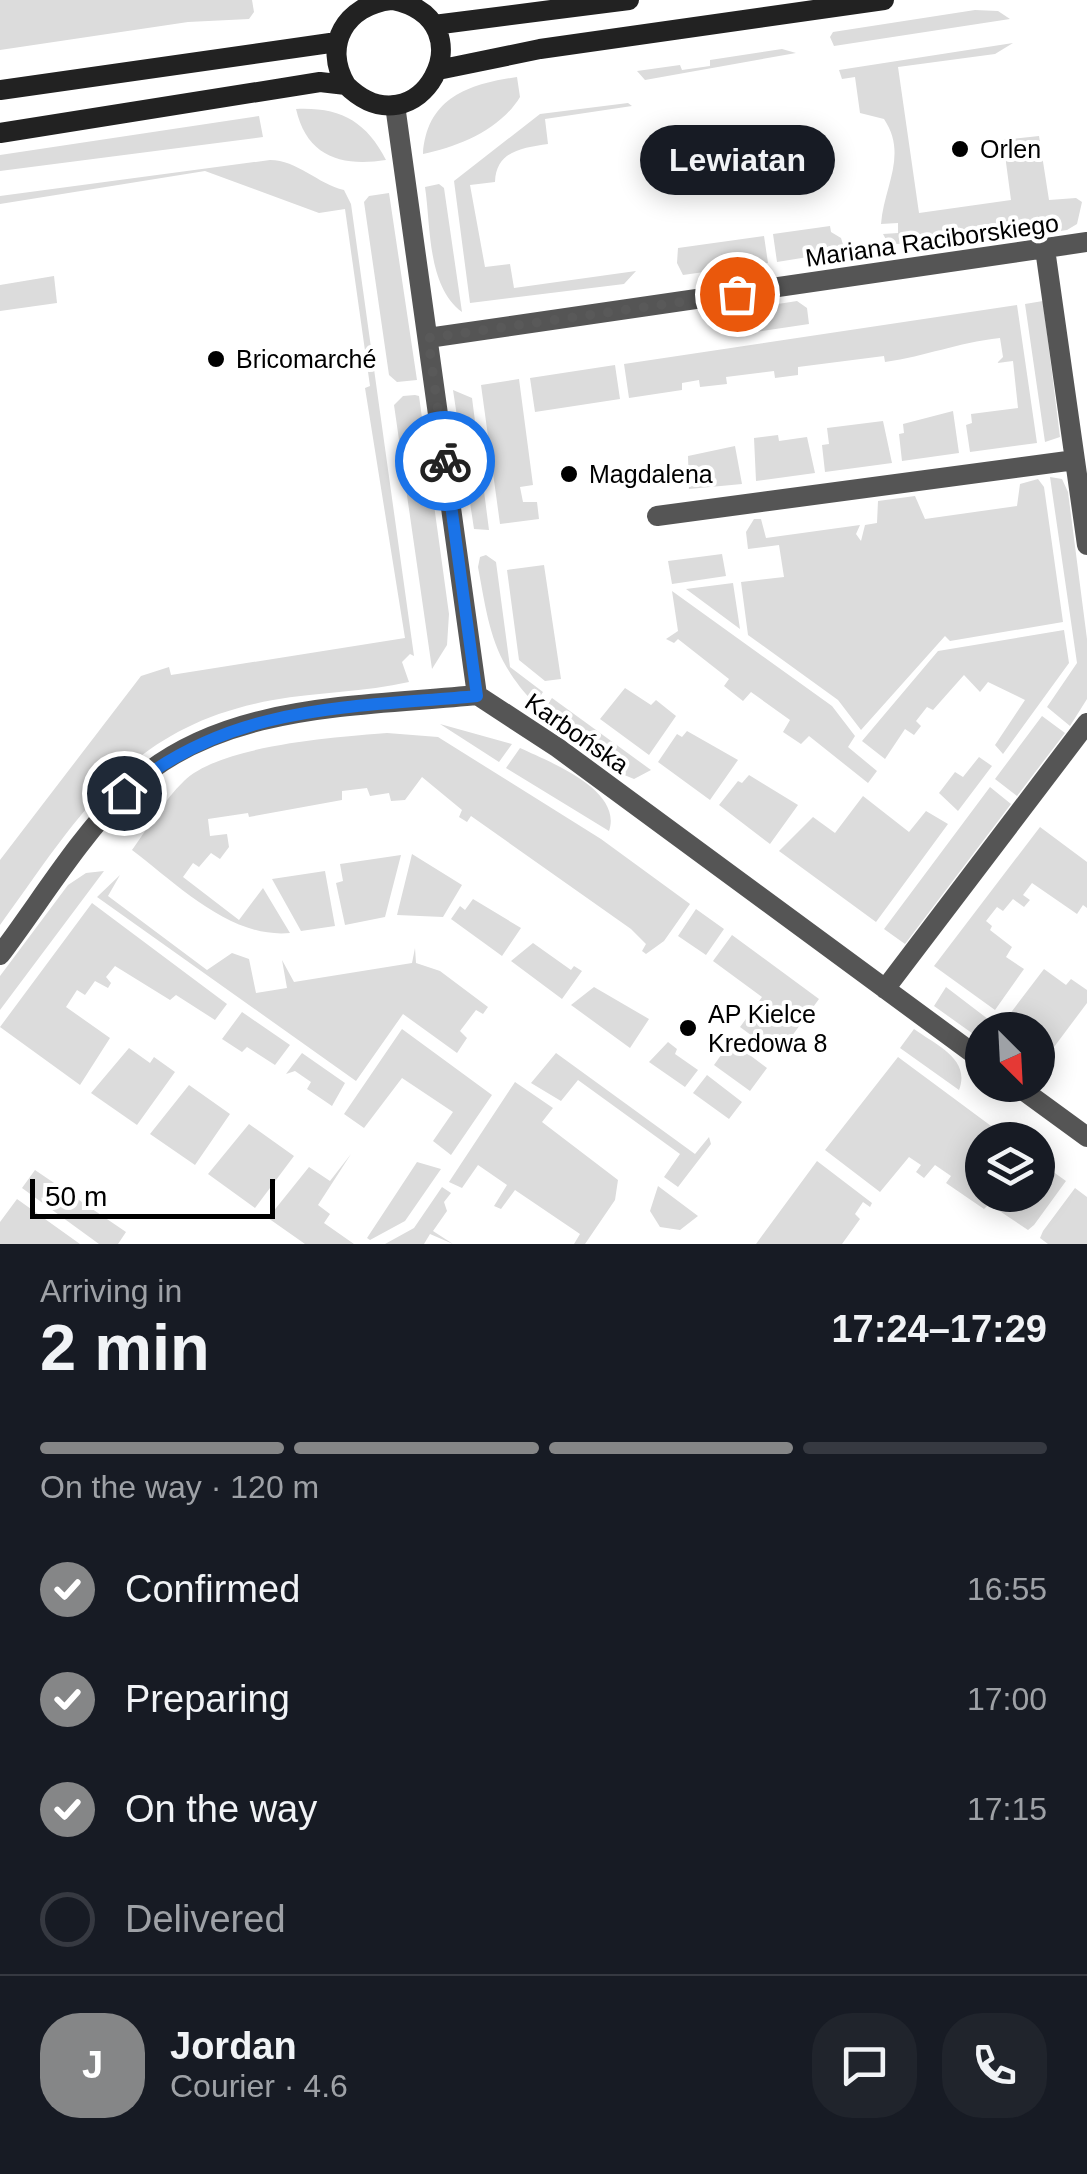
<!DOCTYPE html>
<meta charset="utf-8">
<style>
:root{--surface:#171b24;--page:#20242c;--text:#f1f3f6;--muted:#9ea1a6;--line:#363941;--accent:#858687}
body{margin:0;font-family:Arial,sans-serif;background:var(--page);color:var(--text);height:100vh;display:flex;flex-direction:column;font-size:38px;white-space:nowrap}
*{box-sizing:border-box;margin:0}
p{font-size:32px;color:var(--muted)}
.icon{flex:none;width:55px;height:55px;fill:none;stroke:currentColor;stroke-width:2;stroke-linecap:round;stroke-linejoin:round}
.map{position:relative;height:1244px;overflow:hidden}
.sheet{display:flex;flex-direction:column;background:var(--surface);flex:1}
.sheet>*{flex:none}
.needle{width:65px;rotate:156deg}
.buttons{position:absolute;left:965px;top:1012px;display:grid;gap:20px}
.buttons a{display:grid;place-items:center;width:90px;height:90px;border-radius:50%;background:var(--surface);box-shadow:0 5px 25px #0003;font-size:50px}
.scale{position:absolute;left:30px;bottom:25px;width:245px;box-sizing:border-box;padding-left:10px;border:5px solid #000;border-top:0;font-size:28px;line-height:35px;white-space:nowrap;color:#000;-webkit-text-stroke:8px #fff;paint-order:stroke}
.pin{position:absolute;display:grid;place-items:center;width:85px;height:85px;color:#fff;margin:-42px;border:5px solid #fff;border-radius:50%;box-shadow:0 2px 10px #0007}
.courier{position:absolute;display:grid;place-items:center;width:100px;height:100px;margin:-50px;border:8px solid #1a73e8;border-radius:50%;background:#fff;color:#222;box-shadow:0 2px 12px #0007}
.bubble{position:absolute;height:70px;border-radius:35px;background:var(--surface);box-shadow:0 5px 25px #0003;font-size:32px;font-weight:800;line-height:70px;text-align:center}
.overview em{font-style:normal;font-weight:800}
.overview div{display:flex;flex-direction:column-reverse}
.overview{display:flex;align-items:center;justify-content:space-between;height:170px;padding:0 40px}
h1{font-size:65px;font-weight:800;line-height:75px}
.bar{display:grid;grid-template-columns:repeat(4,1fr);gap:15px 10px;align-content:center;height:120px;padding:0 40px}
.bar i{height:12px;border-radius:8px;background:var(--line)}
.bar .current{background:var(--accent)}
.bar p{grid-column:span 4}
.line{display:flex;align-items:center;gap:25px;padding:0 40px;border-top:2px solid var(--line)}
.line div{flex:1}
.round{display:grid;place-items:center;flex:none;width:105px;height:105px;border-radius:40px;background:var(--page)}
ol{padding:0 40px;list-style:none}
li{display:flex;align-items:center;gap:30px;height:110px}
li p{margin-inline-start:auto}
li .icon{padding:10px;border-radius:50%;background:var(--accent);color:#fff;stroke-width:4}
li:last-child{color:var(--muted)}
li i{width:55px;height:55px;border:5px solid var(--line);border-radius:50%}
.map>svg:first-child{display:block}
.green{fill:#dcdcdc}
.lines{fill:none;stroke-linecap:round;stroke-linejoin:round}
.minor{stroke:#555;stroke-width:20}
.secondary{stroke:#222;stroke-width:20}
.done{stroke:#595959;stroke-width:10;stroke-dasharray:0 18}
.route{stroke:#1a73e8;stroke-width:12}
.poi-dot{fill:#000;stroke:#fff;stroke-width:4}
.labels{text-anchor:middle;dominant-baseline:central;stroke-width:8;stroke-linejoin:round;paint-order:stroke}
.poi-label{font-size:25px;fill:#000;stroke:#fff;text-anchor:start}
.street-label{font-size:25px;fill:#000;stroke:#fff}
</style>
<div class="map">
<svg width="1087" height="1244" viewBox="0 0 1087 1244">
<rect width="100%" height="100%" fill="#fff"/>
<!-- green -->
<path class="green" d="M 0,0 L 252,0 L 254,12 L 249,19 L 188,22 L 0,50 Z
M 975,10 L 998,11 L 1010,19 L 834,46 L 830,37 L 833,32 Z
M 1013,43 L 995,54 L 898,67 L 919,213 L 1011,200 L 1003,140 L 1039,136 L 1049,200 L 1076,198 L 1082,202 L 1077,224 L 1067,230 L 1011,238 L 1010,231 L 889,245 L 883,234 L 898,233 L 898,223 L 881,224 C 884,186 908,155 884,119 L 860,113 L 855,77 L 842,79 L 839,70 Z
M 782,49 L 796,53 L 645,80 L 637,71 L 680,65 L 682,70 L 710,66 L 710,60 Z
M 517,77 L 520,97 C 500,130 458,147 423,154 C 427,98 468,84 517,77 Z
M 628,103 L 632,106 L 545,119 L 548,144 C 522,148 496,151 495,182 L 470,185 L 485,267 L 510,264 L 514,288 L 636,271 L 624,284 L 470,303 L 454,181 L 540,114 Z
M 296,109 C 340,107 366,121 386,160 C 342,167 307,157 296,109 Z
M 259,116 L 263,137 L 0,171 L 0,155 Z
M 270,160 C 297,160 318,184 344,190 L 351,204 L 414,656 L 410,654 L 402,662 L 409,682 C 365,692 318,692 273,700 C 128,726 80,815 0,925 L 0,860 L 141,676 L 169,667 L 171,675 L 405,638 L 365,388 L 370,386 L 345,209 L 319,213 L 205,171 L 0,204 L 0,196 Z
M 439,184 L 444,188 L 462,312 C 427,286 431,227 425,187 Z
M 389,193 L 417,380 L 397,382 L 389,375 L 364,202 L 369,196 Z
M 830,226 L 831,232 L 841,238 L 845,251 L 777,262 L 773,234 Z
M 764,236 L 768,263 L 683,275 L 677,263 L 678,248 Z
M 54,276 L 57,303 L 0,311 L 0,285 Z
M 797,301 L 807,308 L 809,324 L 755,332 L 753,314 L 758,307 Z
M 1043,301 L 1060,437 L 1045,442 L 1025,304 Z
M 1017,305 L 1037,443 L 970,452 L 966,425 L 972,423 L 971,414 L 1018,408 L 1013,361 L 997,363 L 1003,357 L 1000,338 C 956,343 927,356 885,362 L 884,356 L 798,367 L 798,375 L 775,378 L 774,371 L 726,377 L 727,384 L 700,387 L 699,380 L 682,383 L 682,390 L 629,398 L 624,364 Z
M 615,365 L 620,399 L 535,412 L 530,378 Z
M 519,379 L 533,485 L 520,487 L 523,502 L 537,502 L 539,519 L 500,524 L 481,385 Z
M 453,390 L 472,398 L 489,530 L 474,529 Z
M 415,395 L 419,396 L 449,614 L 447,645 L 432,669 L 394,405 L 403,396 Z
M 953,411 L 959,453 L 902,461 L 899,434 L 904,433 L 903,424 Z
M 883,421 L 892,463 L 825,472 L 822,445 L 829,444 L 827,428 Z
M 778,435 L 779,441 L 807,437 L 815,473 L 756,481 L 754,438 Z
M 735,446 L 742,484 L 689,489 L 688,456 Z
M 1050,477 L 1062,479 L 1068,492 L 1087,639 L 1087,699 L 1070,726 L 1047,707 L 1077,663 Z
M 1038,479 L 1044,487 L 1063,622 L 950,641 L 945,636 L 861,730 L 838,700 L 748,635 L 741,582 L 784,577 L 779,545 L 748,549 L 746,532 L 754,519 L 761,519 L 766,538 L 860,525 L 856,534 L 861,541 L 865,525 L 877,523 L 878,501 L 915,496 L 925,519 L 1017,506 L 1020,484 Z
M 722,554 L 726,576 L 672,584 L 668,561 Z
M 486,555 L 496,562 L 510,667 L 543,692 L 535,704 C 492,659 489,626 478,567 L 480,557 Z
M 544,565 L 561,679 L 545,681 L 519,660 L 507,570 Z
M 733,583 L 740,629 L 686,589 Z
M 672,591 L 832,706 L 855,736 L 848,747 L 877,771 L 868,783 L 809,736 L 801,744 L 783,732 L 790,720 L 751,692 L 743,701 L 724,686 L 729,679 L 678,639 L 674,643 L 666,639 L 678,631 Z
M 1064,630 L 1069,663 L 1003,754 L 995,745 L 1025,700 L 988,682 L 980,692 L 964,675 L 933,710 L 927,707 L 916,721 L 921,726 L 914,735 L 905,729 L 885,759 L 862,741 L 938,651 Z
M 625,688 L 651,705 L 656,700 L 676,716 L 649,755 L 600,719 Z
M 552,698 L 651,770 L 634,779 L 617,772 L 543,711 Z
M 1042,716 L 1065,733 L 1017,796 L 995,779 Z
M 440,724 L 512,744 L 499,762 Z
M 687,731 L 738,760 L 710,800 L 658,762 L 677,734 L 682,737 Z
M 387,733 L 438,737 L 601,839 L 690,904 L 664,941 L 646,954 L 642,951 L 646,944 L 631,929 L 471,816 L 467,822 L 459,817 L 462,810 L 422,777 L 405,800 L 391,801 L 389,793 L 370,796 L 367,788 L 342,791 L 342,800 L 249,817 L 248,813 L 208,819 L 210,836 L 227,834 L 229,847 L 220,859 L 211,853 L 199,867 L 193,863 L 183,877 L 239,920 L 263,888 L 290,933 C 231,939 177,884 132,850 C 148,828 164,800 184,781 C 221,745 336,737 387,733 Z
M 520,748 C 550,762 623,790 609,831 L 506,768 Z
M 979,757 L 992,766 L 958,811 L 939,793 L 955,772 L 963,777 Z
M 749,775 L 798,805 L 770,844 L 719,805 L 738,781 L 742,783 Z
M 990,787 L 1011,804 L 905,944 L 884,929 Z
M 863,796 L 909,832 L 926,811 L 948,824 L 876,922 L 779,851 L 813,817 L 835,833 Z
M 1040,827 L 1087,862 L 1087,908 L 1083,905 L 1077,914 L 1032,883 L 1023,895 L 1030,900 L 1024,907 L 1013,899 L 1003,911 L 997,907 L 986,921 L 992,926 L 990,930 L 1012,947 L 1006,957 L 1024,969 L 995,1010 L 934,966 Z
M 412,854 L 462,885 L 443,917 L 397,915 Z
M 401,855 L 385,917 L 345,925 L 336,883 L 343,881 L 340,864 Z
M 104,871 L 0,1010 L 0,976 L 68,885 L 86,873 Z
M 325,871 L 335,926 L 301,931 L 272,879 Z
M 120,875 L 108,896 L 207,970 L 232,953 L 249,959 L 256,993 L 287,988 L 282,960 L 294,982 L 412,963 L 415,948 L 416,963 L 440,971 L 488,1007 L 483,1014 L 476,1010 L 460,1031 L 467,1038 L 457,1053 L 403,1014 L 356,1081 L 97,897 Z
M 473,899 L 521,928 L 502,956 L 451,919 L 460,906 L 465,910 Z
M 92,903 L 227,1004 L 215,1020 L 176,995 L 170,1000 L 115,966 L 106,977 L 111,983 L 108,988 L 95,981 L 85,995 L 77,990 L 66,1007 L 110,1038 L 80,1085 L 0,1027 Z
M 696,909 L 724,929 L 706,955 L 678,936 Z
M 732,935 L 819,999 L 778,1055 L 740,1027 L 762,997 L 713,961 Z
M 533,943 L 571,970 L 574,966 L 582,971 L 562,999 L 511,961 Z
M 1044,969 L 1066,985 L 1071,979 L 1087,990 L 1087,1003 L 1051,1051 L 1038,1041 L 1038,1030 L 1022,1030 L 1006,1019 Z
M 594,987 L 649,1019 L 630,1048 L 571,1005 Z
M 946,987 L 1001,1029 L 982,1030 L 982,1037 L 976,1036 L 934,1006 Z
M 242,1012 L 290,1045 L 275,1065 L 247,1047 L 242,1052 L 222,1039 Z
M 402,1029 L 492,1095 L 451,1155 L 433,1141 L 453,1112 L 402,1078 L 364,1128 L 344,1114 Z
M 914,1029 C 936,1045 971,1059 959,1090 L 900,1048 Z
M 731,1041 L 767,1068 L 750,1091 L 714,1065 Z
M 668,1042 L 677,1049 L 675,1054 L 698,1070 L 685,1087 L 649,1062 Z
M 129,1048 L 150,1063 L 154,1057 L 175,1072 L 137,1125 L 91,1093 Z
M 302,1053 L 345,1083 L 332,1106 L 307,1089 L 311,1082 L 295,1071 L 286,1074 Z
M 556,1053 L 695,1154 L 709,1137 L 711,1144 L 678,1187 L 664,1177 L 680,1154 L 578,1080 L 561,1101 L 531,1083 Z
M 898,1057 L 1010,1140 L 982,1140 L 982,1195 L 1038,1195 L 1038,1161 L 1066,1181 L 1034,1225 L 1028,1230 L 989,1204 L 984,1209 L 946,1183 L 951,1176 L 935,1165 L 924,1178 L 916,1172 L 921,1165 L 909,1157 L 880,1192 L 825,1150 Z
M 707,1075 L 742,1102 L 729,1119 L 693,1093 Z
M 515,1082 L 553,1108 L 542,1122 L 618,1180 L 615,1200 L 585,1244 L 574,1244 L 580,1234 L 515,1190 L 501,1209 L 494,1206 L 507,1185 L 478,1165 L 462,1188 L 449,1182 Z
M 189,1085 L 230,1114 L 195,1165 L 150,1134 Z
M 249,1124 L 294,1156 L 255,1208 L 208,1174 Z
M 351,1154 L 318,1205 L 330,1214 L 324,1223 L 354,1244 L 305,1244 L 268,1218 L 309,1167 L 330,1181 Z
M 817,1161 L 872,1203 L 870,1207 L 863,1202 L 855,1214 L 860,1219 L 842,1244 L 756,1244 Z
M 417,1162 L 441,1169 L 405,1221 L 370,1240 L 367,1238 Z
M 35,1170 L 126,1232 L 118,1244 L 99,1244 L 22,1188 Z
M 658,1186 L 698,1216 L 680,1230 L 660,1227 L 650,1211 Z
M 442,1187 L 451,1193 L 444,1202 L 447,1211 L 433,1231 L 453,1244 L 430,1234 L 424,1244 L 385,1244 L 414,1228 Z
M 1075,1188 L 1087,1197 L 1087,1244 L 1048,1244 L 1040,1238 L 1043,1231 Z
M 17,1199 L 80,1244 L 0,1244 L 0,1222 Z"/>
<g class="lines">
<!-- minor -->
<path class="minor" d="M 395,105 L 477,695 L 558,748 L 982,1060
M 1045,249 L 1087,545
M 428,338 L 1087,242
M 657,516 L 1075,460
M 0,955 C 40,902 78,839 125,792 C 215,702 359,707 477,695
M 885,989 L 1087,723
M 1016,1085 L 1087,1137"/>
<!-- secondary -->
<path class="secondary" d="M 391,0 C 346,5 322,45 346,85 C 418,156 492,21 393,0
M 434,25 L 629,0
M 438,70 L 540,49 L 884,0
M 0,90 L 337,42
M 0,133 L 320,82 L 346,85"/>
</g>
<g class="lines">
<!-- done -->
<path class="done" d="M 445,461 L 428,338 L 737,294"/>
<!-- route -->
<path class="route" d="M 124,793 C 230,704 346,708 477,696 L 445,461"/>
</g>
<!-- markers -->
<g class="poi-dot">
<circle cx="960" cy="149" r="10"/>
<circle cx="216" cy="359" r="10"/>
<circle cx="569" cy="474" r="10"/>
<circle cx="688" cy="1028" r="10"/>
</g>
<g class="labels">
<!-- poi labels -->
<g class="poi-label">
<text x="980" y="149">Orlen</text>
<text x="236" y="359">Bricomarché</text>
<text x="589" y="474">Magdalena</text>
<text x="708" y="1014">AP Kielce<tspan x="708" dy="29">Kredowa 8</tspan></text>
</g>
<!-- street labels -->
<g class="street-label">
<text transform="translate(932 240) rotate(-8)">Mariana Raciborskiego</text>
<text transform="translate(577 733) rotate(35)">Karbońska</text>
</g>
</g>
</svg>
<div class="buttons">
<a><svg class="needle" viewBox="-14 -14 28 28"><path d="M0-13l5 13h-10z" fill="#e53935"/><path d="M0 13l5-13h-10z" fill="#9ea1a6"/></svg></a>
<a><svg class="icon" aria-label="layers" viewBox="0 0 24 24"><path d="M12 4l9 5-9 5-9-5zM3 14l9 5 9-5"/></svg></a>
</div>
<div class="scale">50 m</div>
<div class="pin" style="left:737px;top:294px;background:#ea580c"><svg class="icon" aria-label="bag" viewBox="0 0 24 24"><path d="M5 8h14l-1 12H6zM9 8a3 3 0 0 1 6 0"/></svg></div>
<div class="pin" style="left:124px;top:793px;background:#1f2937"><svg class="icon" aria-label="home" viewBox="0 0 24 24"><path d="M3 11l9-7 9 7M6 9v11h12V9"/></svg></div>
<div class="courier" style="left:445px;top:461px"><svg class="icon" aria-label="bike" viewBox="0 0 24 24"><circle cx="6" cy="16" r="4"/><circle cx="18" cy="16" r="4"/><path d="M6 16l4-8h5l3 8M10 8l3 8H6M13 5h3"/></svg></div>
<div class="bubble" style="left:640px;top:125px;width:195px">Lewiatan</div>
</div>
<section class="sheet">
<div class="overview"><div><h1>2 min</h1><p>Arriving in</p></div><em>17:24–17:29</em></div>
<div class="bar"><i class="current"></i><i class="current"></i><i class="current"></i><i></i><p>On the way · 120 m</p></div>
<ol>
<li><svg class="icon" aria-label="check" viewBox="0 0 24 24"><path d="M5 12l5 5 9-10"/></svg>Confirmed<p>16:55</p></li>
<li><svg class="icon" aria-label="check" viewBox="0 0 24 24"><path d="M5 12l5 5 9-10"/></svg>Preparing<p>17:00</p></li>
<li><svg class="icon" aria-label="check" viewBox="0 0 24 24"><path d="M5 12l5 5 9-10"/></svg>On the way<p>17:15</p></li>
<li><i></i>Delivered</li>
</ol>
<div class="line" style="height:180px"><b class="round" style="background:var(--accent);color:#fff">J</b><div><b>Jordan</b><p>Courier · 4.6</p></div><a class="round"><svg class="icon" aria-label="chat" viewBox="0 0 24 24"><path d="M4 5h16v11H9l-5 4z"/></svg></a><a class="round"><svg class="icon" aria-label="phone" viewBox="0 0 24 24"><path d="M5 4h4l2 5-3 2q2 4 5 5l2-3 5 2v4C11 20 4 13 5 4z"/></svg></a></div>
</section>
